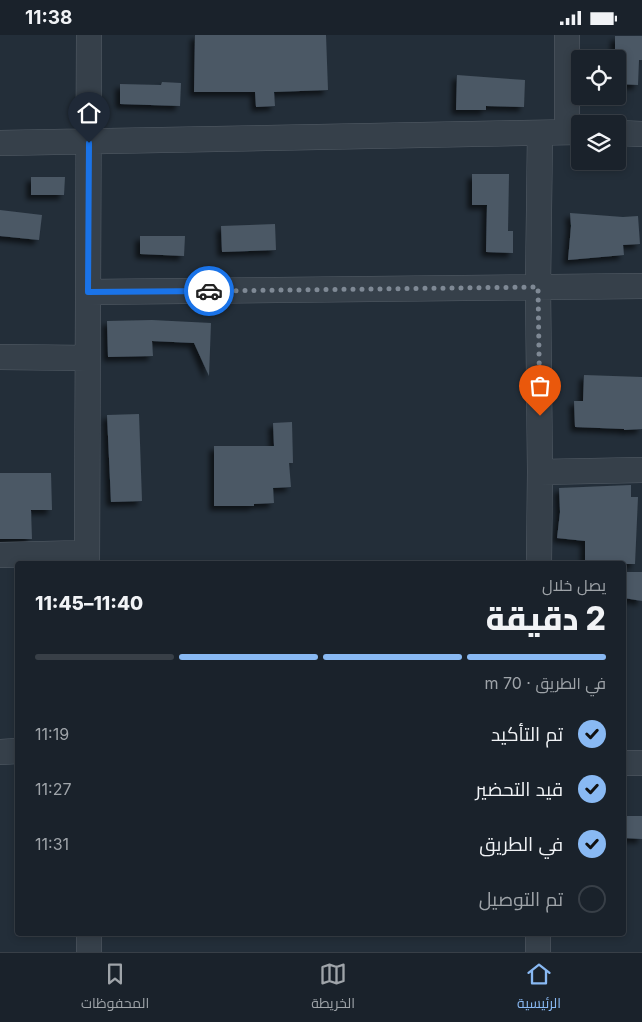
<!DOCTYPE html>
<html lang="ar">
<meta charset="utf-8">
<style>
:root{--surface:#1a222b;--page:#272f37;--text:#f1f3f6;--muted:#9fa4a9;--line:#383f47;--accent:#89b9f3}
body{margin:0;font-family:Inter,Cairo,sans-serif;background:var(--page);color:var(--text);direction:rtl;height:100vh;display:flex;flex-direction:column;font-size:19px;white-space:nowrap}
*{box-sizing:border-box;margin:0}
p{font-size:16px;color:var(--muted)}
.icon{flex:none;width:28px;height:28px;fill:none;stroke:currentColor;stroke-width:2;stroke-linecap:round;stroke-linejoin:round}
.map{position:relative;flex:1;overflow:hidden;direction:ltr}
.sheet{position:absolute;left:15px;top:526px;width:611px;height:375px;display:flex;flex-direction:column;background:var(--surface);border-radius:5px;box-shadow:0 2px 8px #0003,0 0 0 1px var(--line);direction:rtl}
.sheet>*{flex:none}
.controls{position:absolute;left:571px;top:15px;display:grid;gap:10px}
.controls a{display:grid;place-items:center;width:55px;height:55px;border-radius:5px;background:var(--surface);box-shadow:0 2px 8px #0003,0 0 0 1px var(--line);font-size:25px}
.pin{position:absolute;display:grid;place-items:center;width:42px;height:42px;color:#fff;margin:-51px -21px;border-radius:50% 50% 50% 0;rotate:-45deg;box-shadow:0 0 5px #0007}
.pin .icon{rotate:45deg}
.courier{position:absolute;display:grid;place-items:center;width:50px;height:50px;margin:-25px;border:4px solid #1a73e8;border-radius:50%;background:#fff;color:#222;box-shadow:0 1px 6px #0007}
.headline em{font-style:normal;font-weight:800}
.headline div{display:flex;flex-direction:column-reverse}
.headline{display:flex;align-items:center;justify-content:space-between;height:85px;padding:0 20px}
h1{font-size:32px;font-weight:800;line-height:38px}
.bar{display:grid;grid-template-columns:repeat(4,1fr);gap:8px 5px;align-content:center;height:60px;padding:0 20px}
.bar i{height:6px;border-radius:4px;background:var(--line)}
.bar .selected{background:var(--accent)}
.bar p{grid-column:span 4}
ol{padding:0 20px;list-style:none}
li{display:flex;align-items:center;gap:15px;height:55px}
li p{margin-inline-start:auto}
li .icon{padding:5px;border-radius:50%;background:var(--accent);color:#111;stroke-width:4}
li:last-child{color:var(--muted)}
li i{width:28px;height:28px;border:2px solid var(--line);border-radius:50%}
.status{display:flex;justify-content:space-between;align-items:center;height:35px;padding:0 25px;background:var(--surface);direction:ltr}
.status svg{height:14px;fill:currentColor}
.tabs{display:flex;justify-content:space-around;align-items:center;height:70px;border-top:1px solid var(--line);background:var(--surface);font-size:14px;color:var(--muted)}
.tabs a{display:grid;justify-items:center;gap:2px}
.tabs .selected{color:var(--accent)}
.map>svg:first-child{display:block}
.building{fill:#4b5865;filter:url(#shadow)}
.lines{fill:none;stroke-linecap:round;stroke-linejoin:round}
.minor-casing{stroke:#545d67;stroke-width:26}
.minor{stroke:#36404a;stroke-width:25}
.done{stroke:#7f8995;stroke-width:5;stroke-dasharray:0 9}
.route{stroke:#1a73e8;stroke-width:6}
</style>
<div class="status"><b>11:38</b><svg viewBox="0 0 49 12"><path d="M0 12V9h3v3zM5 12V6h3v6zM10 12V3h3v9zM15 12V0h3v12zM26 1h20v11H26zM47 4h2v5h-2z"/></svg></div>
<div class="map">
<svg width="642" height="917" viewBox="0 0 642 917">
<defs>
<filter id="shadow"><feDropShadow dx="-4.5" dy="4.5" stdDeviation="2.5" flood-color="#0009"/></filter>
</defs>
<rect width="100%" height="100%" fill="#232e39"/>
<!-- building -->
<path class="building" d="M 195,0 L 326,0 L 328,55 L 274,57 L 275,71 L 256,72 L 255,57 L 194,57 Z
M 615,1 L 642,1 L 642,25 L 639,25 L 638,50 L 618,49 L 618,24 L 615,24 Z
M 457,40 L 525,45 L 524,72 L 486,71 L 486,75 L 456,75 Z
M 162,47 L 181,48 L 180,71 L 120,69 L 120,49 L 161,50 Z
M 472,139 L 509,139 L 508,196 L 513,196 L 513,218 L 486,217 L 487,170 L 472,170 Z
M 31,142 L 65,142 L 64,160 L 31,160 Z
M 0,175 L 42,180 L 39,205 L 0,201 Z
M 570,178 L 623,182 L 638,181 L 640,209 L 623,210 L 624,220 L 568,225 L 571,191 Z
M 275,189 L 276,215 L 222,217 L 221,191 Z
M 140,201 L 185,201 L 184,221 L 140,219 Z
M 152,285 L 211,288 L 209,341 L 194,308 L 152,306 L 153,321 L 108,322 L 107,286 Z
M 584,340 L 642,342 L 642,394 L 624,395 L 624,394 L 575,392 L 574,366 L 583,366 Z
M 139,379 L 142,466 L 111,467 L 107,380 Z
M 292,387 L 293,428 L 289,428 L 291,452 L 273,453 L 274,468 L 254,469 L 254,471 L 214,471 L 214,411 L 274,411 L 273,388 Z
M 0,438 L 51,438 L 52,475 L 31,475 L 32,504 L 0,504 Z
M 631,450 L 631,462 L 638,462 L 635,529 L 585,529 L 585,506 L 557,503 L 560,477 L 559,453 Z
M 624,537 L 642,537 L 642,566 L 624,563 Z
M 624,781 L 642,781 L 642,804 L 624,803 Z"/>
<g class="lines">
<!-- minor casing -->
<g class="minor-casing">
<path id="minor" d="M 567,0 L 567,97
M 618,98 L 642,99
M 0,108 L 580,97
M 88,257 L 642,251
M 0,322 L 88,323
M 540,437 L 642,435
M 0,520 L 86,518
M 87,529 L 89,0
M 539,529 L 540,437 L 538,252 L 540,98
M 0,717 L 18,716
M 624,728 L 642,728
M 89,899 L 89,917
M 538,899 L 538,917"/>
</g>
<!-- minor -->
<use href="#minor" class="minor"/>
</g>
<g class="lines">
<!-- done -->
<path class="done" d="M 209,256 L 538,252 L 540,381"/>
<!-- route -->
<path class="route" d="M 89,108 L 88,257 L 209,256"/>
</g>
</svg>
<div class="controls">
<a><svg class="icon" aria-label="locate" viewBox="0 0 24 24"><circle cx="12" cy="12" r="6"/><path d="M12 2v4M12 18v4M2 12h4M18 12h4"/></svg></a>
<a><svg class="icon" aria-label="layers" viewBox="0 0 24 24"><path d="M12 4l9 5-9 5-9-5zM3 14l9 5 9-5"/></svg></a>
</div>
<div class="pin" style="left:540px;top:381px;background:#ea580c"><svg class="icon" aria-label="bag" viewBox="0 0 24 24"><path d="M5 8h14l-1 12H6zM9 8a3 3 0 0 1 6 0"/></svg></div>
<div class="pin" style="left:89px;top:108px;background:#1f2937"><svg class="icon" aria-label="home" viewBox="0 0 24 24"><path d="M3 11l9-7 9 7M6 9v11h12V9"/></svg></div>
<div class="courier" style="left:209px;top:256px"><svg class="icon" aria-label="car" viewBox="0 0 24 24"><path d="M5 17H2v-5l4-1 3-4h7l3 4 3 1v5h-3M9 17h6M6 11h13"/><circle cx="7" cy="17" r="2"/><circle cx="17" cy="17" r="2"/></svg></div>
<section class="sheet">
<div class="headline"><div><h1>2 دقيقة</h1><p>يصل خلال</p></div><em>11:40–11:45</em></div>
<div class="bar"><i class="selected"></i><i class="selected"></i><i class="selected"></i><i></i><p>في الطريق · 70 m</p></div>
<ol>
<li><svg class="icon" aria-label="check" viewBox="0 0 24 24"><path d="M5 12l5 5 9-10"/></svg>تم التأكيد<p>11:19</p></li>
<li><svg class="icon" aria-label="check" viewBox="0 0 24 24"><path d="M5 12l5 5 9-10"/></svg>قيد التحضير<p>11:27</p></li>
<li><svg class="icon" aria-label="check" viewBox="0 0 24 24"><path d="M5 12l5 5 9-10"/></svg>في الطريق<p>11:31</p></li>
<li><i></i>تم التوصيل</li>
</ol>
</section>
</div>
<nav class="tabs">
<a class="selected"><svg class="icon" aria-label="home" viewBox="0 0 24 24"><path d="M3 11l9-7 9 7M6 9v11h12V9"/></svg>الرئيسية</a>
<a><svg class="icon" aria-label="map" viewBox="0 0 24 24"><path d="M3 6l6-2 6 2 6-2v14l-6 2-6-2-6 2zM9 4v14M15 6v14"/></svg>الخريطة</a>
<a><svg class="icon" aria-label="saved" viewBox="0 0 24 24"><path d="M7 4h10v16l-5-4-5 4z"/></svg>المحفوظات</a>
</nav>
